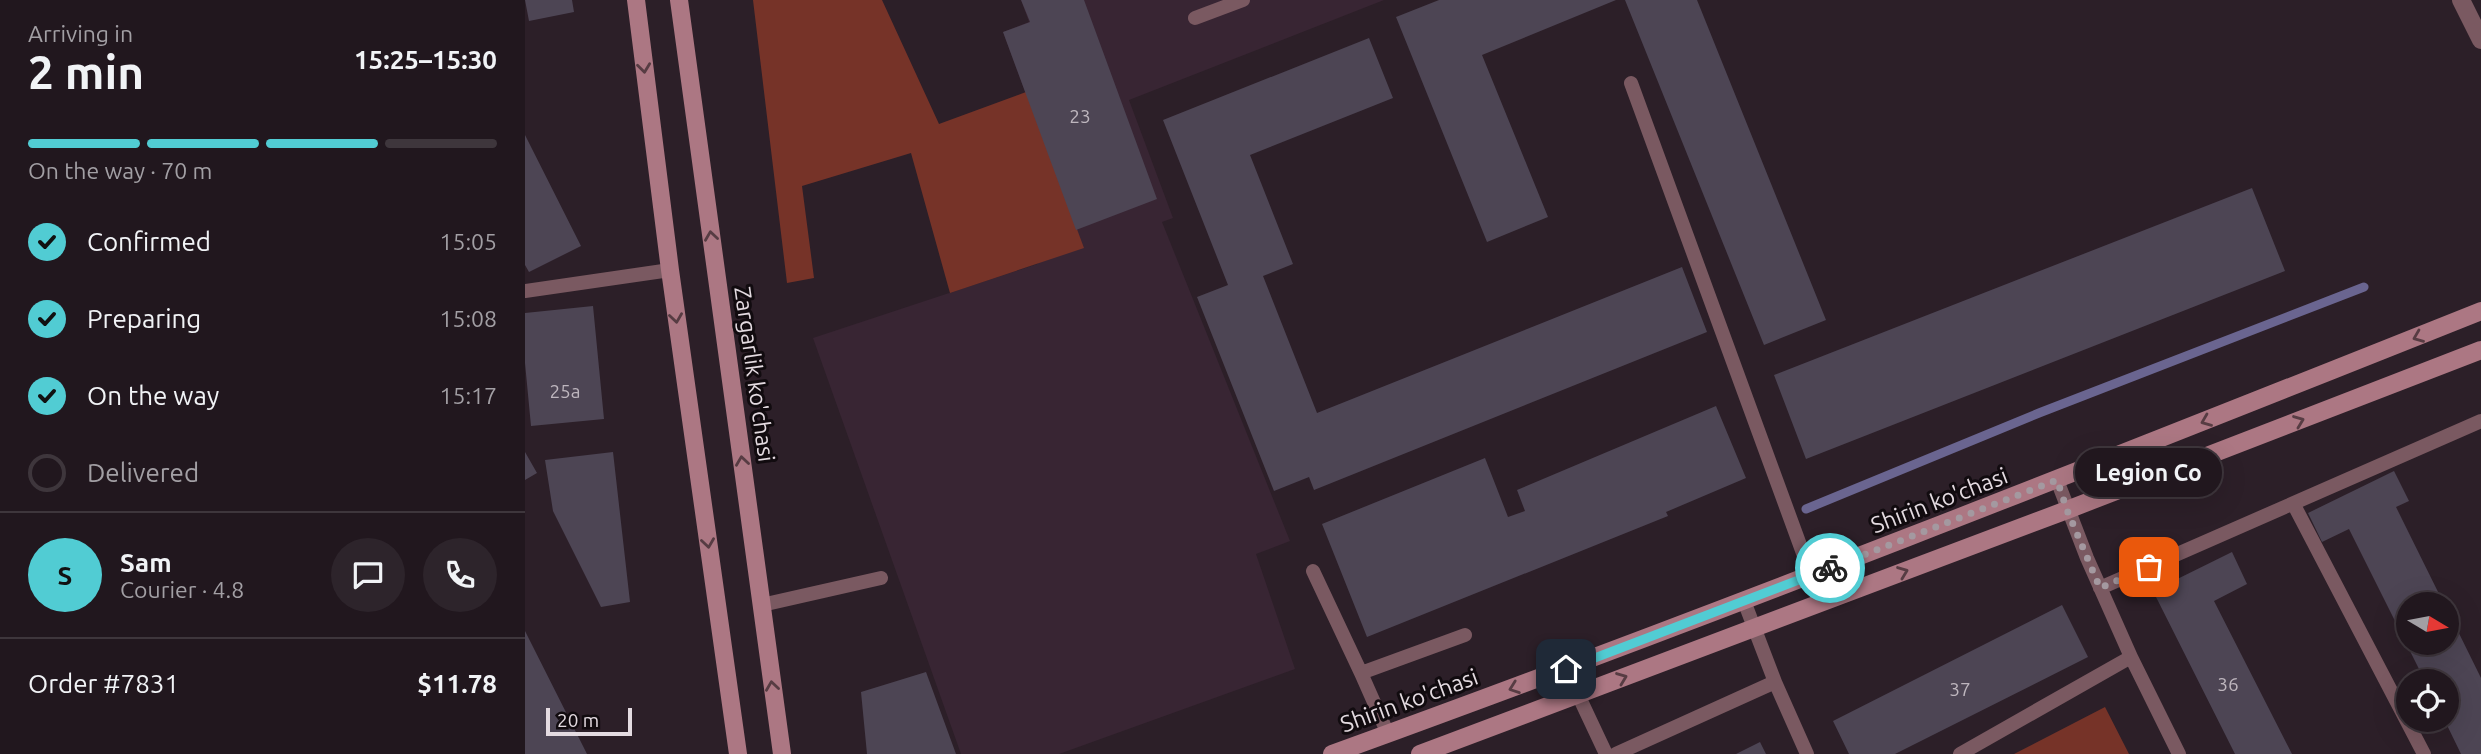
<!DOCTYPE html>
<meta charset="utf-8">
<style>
:root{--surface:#21171e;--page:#2d242b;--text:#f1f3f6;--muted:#a29fa4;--line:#3e363c;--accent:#51ccd3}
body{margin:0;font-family:Ubuntu,sans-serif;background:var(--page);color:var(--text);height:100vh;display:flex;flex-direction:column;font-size:26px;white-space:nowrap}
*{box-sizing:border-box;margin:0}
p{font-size:23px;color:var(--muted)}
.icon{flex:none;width:38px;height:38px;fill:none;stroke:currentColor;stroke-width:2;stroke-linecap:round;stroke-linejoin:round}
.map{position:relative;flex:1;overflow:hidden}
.sheet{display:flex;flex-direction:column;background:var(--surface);width:525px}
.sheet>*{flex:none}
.needle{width:46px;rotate:100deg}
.controls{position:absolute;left:1871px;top:592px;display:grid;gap:14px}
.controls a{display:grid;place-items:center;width:63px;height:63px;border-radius:50%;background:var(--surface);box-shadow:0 7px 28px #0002,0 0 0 2px var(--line);font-size:35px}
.scale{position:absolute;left:21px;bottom:18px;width:86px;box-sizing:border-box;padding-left:7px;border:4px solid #e4dbe1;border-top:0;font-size:19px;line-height:24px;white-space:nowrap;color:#e4dbe1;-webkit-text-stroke:5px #110b0f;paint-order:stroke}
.pin{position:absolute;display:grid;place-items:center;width:60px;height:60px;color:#fff;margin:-30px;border-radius:14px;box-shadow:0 4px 10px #0006}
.courier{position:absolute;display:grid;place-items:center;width:70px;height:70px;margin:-35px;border:5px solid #51ccd3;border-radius:50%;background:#fff;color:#222;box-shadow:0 2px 9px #0007}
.bubble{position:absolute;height:49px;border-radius:24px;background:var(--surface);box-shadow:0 7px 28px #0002,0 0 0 2px var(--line);font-size:23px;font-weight:700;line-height:49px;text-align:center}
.headline em{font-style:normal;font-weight:700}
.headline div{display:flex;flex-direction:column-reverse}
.headline{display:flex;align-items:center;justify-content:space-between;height:119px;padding:0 28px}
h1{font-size:46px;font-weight:700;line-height:52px}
.bar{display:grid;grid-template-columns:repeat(4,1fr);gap:10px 7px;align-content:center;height:84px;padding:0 28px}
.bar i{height:9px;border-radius:5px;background:var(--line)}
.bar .active{background:var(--accent)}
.bar p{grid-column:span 4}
.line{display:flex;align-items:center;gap:18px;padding:0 28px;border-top:2px solid var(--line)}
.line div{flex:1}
.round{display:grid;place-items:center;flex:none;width:74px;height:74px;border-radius:37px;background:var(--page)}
ol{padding:0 28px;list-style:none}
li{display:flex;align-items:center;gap:21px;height:77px}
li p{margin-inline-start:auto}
li .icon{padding:7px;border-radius:50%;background:var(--accent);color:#111;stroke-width:4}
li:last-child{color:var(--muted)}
li i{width:38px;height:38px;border:4px solid var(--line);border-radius:50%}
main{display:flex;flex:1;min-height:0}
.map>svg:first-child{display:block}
.built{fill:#382533}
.green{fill:#763328}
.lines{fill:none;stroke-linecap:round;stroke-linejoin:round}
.stream{stroke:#6a6590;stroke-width:9}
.building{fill:#4d4554}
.service{stroke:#7a5961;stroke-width:14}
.tertiary{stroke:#7a5961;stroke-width:18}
.secondary{stroke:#ac7783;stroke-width:18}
.oneway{stroke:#573c43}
.done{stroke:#a499a0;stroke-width:7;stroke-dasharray:0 12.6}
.route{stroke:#51ccd3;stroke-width:9}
.labels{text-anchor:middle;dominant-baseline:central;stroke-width:6;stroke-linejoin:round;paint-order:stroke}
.number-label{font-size:19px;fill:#beb6be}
.street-label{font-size:23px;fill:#e4dbe1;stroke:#110b0f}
</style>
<main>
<section class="sheet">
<div class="headline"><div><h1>2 min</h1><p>Arriving in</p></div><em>15:25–15:30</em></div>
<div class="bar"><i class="active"></i><i class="active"></i><i class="active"></i><i></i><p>On the way · 70 m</p></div>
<ol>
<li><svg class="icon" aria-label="check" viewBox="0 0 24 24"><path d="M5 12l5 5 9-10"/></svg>Confirmed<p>15:05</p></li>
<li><svg class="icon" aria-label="check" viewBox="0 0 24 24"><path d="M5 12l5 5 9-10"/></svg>Preparing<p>15:08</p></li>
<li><svg class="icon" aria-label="check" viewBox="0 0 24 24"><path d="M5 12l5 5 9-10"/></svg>On the way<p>15:17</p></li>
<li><i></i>Delivered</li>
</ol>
<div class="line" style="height:126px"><b class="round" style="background:var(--accent);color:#111">S</b><div><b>Sam</b><p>Courier · 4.8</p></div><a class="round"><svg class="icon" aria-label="chat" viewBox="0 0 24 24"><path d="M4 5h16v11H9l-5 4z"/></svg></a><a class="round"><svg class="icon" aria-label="phone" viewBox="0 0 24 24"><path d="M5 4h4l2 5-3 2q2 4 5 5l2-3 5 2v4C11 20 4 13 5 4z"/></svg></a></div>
<div class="line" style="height:91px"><div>Order #7831</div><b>$11.78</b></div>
</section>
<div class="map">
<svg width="1956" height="754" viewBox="0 0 1956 754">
<rect width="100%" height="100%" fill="#2c1f28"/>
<!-- built -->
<path class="built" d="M 496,0 L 859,0 L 604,100 L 648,218 L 637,222 L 765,541 L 731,554 L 770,669 L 534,754 L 436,754 L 288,338 L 512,264 L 551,230 L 478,32 L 504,22 Z"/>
<!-- green -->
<path class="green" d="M 228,0 L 357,0 L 414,124 L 501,92 L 559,248 L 425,293 L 386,153 L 277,186 L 289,278 L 262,283 Z
M 1580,707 L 1604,754 L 1489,754 Z"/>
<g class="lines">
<!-- stream -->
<path class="stream" d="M 1281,509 L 1514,413 L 1839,287"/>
</g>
<!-- building -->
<path class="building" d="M 0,0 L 47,0 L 49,12 L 4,21 Z
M 496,0 L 559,0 L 632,199 L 551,230 L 478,32 L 505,22 Z
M 914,0 L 1091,0 L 957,55 L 1023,217 L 962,242 L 871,17 Z
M 1100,0 L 1172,0 L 1301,320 L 1239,345 Z
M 844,38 L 868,98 L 725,155 L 768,264 L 738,276 L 792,413 L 1157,267 L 1182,332 L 789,490 L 784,477 L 749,491 L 672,297 L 703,285 L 638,120 Z
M 0,135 L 56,246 L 4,272 L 0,265 Z
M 1727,188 L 1760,271 L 1281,459 L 1249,375 Z
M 68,306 L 79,419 L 6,426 L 0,363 L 0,313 Z
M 1191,406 L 1221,478 L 1141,512 L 1143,516 L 842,637 L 797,524 L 960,458 L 983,517 L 1000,511 L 992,490 Z
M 0,452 L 12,473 L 0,480 Z
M 88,452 L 105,602 L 76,607 L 28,511 L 20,460 Z
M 1869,471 L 1884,501 L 1871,507 L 1919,604 L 1883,604 L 1883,642 L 1922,642 L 1922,609 L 1956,678 L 1956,754 L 1936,754 L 1919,719 L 1922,719 L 1922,681 L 1900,681 L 1824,529 L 1797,542 L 1783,513 Z
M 1707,552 L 1722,584 L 1689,601 L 1767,754 L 1710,754 L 1628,591 Z
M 1537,605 L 1563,657 L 1370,754 L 1324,754 L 1308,721 Z
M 0,631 L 62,754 L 0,754 Z
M 401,672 L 431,754 L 342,754 L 336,692 Z
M 1235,742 L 1241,754 L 1211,754 Z"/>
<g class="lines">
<!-- service -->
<path class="service" d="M 670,18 L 718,0
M 1106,83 L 1286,575
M 0,291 L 145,270
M 1769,505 L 1899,754
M 788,571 L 836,673 L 940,635
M 1575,588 L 1956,421
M 1219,601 L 1250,682
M 237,605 L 356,578
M 1606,657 L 1654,754
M 1041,669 L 1081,754
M 836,673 L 863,734
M 1091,754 L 1250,682 L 1282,754
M 1435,754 L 1606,657 L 1562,558 L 1532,480"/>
<!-- tertiary -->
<path class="tertiary" d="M 1936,0 L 1956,40"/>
<!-- secondary -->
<path class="secondary" d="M 111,0 L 145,270 L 213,754
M 154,0 L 257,754
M 807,754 C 1193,614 1575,463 1956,311
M 895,754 L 1542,510 L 1956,350"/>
</g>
<!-- one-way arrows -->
<defs><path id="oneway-chevron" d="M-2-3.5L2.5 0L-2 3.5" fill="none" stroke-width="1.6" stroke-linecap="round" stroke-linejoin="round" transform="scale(1.75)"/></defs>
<g class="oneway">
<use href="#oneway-chevron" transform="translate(119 68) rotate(83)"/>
<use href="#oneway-chevron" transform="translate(186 236) rotate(-98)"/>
<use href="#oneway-chevron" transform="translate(151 318) rotate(82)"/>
<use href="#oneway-chevron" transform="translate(1893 337) rotate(158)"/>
<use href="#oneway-chevron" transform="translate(1681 421) rotate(158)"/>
<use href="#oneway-chevron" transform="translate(1774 421) rotate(-21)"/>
<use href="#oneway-chevron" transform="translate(217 461) rotate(-98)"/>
<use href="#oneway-chevron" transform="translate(183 543) rotate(82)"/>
<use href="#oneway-chevron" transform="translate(1378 572) rotate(-21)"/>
<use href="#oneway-chevron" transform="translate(1097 678) rotate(-21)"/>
<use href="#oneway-chevron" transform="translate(247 686) rotate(-98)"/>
<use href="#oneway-chevron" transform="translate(989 688) rotate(160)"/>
</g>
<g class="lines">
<!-- done -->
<path class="done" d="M 1305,568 L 1532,480 L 1542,510 L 1575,588 L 1624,567"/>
<!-- route -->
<path class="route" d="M 1041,669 L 1305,568"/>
</g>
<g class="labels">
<!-- number labels -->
<g class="number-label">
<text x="555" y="116">23</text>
<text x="40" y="391">25a</text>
<text x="1703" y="684">36</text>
<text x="1435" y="689">37</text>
</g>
<!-- street labels -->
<g class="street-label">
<text transform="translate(230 374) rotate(82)">Zargarlik ko'chasi</text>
<text transform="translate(1414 500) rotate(-21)">Shirin ko'chasi</text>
<text transform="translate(884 700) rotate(-20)">Shirin ko'chasi</text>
</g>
</g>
</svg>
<div class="controls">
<a><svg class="needle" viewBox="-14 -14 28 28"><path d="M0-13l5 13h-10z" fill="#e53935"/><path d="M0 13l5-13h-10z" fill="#a29fa4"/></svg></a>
<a><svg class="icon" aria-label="locate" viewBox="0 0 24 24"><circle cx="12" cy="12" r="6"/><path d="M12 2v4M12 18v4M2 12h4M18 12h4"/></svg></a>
</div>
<div class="scale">20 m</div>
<div class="pin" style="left:1624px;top:567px;background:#ea580c"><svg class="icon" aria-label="bag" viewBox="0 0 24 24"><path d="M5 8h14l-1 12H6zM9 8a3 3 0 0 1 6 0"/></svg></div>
<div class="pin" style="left:1041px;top:669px;background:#1f2937"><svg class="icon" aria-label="home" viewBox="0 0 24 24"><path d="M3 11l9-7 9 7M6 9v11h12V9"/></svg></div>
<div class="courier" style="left:1305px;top:568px"><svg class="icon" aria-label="bike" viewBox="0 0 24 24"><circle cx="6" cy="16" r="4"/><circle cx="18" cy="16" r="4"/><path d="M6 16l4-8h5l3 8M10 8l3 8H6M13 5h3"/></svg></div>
<div class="bubble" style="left:1550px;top:448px;width:147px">Legion Co</div>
</div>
</main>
